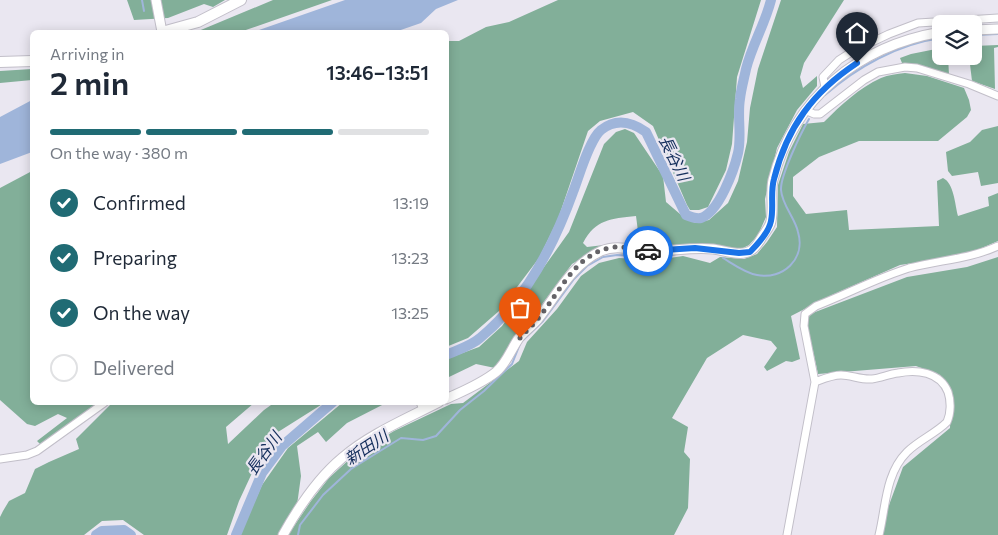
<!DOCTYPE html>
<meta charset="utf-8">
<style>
:root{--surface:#fff;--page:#f2f2f3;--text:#1f2937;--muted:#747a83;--line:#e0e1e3;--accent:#206b74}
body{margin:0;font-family:Commissioner,"Noto Sans JP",sans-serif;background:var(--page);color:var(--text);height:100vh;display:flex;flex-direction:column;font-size:19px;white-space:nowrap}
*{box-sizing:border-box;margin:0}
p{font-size:16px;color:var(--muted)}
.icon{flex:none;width:28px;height:28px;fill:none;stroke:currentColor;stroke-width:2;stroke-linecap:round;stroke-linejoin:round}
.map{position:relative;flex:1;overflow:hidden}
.drawer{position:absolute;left:30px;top:30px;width:419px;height:375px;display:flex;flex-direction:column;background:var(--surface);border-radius:8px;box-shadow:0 2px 12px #0003}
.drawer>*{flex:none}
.tools{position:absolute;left:932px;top:15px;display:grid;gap:10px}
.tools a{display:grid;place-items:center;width:50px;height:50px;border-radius:8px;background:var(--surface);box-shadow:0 2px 12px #0003;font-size:25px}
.pin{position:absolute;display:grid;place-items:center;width:42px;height:42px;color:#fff;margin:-51px -21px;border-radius:50% 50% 50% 0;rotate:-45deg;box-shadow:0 0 5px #0007}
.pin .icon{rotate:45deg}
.courier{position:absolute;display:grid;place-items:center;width:50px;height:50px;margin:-25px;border:4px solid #1a73e8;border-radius:50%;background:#fff;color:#222;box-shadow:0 1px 6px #0007}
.overview em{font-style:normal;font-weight:600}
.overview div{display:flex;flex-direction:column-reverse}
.overview{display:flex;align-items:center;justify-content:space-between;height:85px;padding:0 20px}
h1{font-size:32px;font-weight:600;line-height:38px}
.bar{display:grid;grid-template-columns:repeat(4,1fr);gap:8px 5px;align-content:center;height:60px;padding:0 20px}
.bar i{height:6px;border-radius:4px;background:var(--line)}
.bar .selected{background:var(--accent)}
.bar p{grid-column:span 4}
ol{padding:0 20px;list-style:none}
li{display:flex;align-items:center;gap:15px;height:55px}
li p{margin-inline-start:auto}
li .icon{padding:5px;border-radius:50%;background:var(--accent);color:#fff;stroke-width:4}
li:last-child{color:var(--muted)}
li i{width:28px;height:28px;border:2px solid var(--line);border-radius:50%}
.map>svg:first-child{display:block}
.forest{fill:#82af99}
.water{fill:#9fb5da}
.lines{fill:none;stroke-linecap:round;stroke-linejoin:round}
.stream{stroke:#9fb5da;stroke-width:2}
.river{stroke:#9fb5da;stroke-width:10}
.street-casing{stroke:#c2bfc9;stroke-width:9}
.secondary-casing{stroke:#c2bfc9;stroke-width:11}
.primary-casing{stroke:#c2bfc9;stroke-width:12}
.street{stroke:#fff;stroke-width:7}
.secondary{stroke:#fff;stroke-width:9}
.primary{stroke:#fff;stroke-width:10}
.done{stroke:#656368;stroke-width:5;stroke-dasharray:0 9}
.route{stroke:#1a73e8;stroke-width:6}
.labels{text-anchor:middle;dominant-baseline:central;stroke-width:4.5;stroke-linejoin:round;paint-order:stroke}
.water-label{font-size:16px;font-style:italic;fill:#132d5b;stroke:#eae7f1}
</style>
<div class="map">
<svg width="998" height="535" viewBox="0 0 998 535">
<rect width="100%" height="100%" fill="#eae7f1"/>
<!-- forest -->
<path class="forest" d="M 127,0 L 225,0 L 213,7 L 204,4 L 168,18 L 134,20 Z
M 273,0 L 332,0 L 240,32 L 231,32 L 226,30 L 223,32 L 196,32 Z
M 558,0 L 761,0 L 737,77 L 732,144 L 726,170 L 708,207 L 699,210 L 690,210 L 687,205 L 653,126 L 633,112 L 600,121 L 588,131 L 558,219 L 539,258 L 499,311 L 468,338 L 446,347 L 446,41 L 459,41 L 486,27 L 509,22 Z
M 781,0 L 844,0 L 804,63 L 800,77 L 803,88 L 817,76 L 817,86 L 797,110 L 777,148 L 765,199 L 766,217 L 758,235 L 749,245 L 739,250 L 691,244 L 640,247 L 636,216 C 610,219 596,219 583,243 L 587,247 L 604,245 L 572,264 L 495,368 L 476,364 L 449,377 L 446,380 L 446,359 L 479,347 L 502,326 L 569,232 L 604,144 L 616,132 L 625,129 L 634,133 L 663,176 L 666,202 L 687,220 L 696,223 L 709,220 L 728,203 L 738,181 L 747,142 L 750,108 L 758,69 Z
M 998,45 L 998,47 L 994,48 L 995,89 L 972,81 L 969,56 L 974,56 L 974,46 Z
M 941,48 L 941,56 L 948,56 L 949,75 L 902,63 L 900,58 L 911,54 Z
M 32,69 L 32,80 L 0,83 L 0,71 Z
M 905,73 L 927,76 L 964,88 L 969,100 L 971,110 L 967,117 L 938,141 L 859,141 L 819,157 L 793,177 L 793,196 L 806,214 L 847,210 L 849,230 L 939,226 L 937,181 L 943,178 C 954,183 955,205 958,216 L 989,206 L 988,197 L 998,193 L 998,183 L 981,186 L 978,172 L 952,176 L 948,171 L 946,152 L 970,142 L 982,130 L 998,126 L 998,241 L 977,250 L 947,258 L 900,265 L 832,295 L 791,316 L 800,359 L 792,362 L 786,361 L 767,371 L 764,367 L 777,348 L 771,341 L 743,335 L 707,358 L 672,418 L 688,427 L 684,452 L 690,459 L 688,508 L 674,535 L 288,535 L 311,501 L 329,478 L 353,456 L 394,431 L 451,404 L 463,403 L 519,361 L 527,342 L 557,309 L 581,276 L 599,263 L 619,258 L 656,260 L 683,256 L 710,263 L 720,257 L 744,259 L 757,254 L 767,242 L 777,227 L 778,185 L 789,152 L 803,124 L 824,122 C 841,105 859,88 881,78 C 888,75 897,74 905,73 Z
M 32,171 L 32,402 L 101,403 L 41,445 L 37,441 L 67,418 L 58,414 L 35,426 L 27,424 L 0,400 L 0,188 Z
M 998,257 L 998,535 L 878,535 L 903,467 L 950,428 L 951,394 L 940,375 L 916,366 L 818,374 L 807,323 L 810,314 L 907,277 L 967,267 Z
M 109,403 L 254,403 L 226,427 L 228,444 L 264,410 L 271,405 L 292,405 L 297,403 L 324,403 L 278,432 L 259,458 L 239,501 L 227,535 L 144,535 L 123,520 L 102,521 L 84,535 L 0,535 L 0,517 L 3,511 L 9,501 L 25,493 L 35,469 L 49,462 L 79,449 L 76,439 L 110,405 Z
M 342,403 L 386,403 L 347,423 L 326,442 L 318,432 L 297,446 L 301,476 L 297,505 L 280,535 L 240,535 L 262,485 L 288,448 Z"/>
<!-- water -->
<path class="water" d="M 345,0 L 458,0 L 436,9 L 421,23 L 395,32 L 253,32 Z
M 32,100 L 32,152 L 0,164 L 0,117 Z"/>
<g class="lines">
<!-- stream -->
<path class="stream" d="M 142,0 L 144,11
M 974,35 L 998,34
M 825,95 C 857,67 898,44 941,38
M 691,253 L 696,253
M 723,258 C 733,264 745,273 757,275 C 783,280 806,259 798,232 C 795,218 782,205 781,190 C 780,176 801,133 809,119
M 523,340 L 543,321 L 574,279 L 587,266 L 603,257 L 617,255 L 662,257 L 676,254
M 298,535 L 300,525 L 323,495 L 351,469 L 401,438 L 423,440 L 436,436 L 460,410 L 484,391 L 512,364 L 520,344"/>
<!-- river -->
<path class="river" d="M 446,355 C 457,350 471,346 480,338 C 524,302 554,245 573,192 C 579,177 589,140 601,130 C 616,118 632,122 646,132 L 686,215 C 691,217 696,219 701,218 C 719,212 734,170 738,153 C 742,136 737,116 740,99 C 741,89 744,79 746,69 C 752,45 765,24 771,0
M 96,535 L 102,531 L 124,530 L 131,535
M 236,535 L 262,473 L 282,446 L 333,402"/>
<!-- street casing -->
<g class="street-casing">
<path id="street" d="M 825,87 L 823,77 L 839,60 L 853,51 L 889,34 L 918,23 L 998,18
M 805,110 L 814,114 L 820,114 L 864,80 L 878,72 L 905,67 L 917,68 L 969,84 L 998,96
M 815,382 C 823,379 832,375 841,375 C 851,375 861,380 872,379 C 881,378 889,374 898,373 C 917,369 940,372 948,392 C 951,401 951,413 947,422 C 935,434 919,440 907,452 C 885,474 886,507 879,535
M 420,402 L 423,410
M 0,459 L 27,455 L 37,451 L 104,403
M 787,535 L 815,382 L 804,326 L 805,314 L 816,306 C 847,294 877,278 909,268 C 939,260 970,259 998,246"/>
</g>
<!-- secondary casing -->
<g class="secondary-casing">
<path id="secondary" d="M 156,0 L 162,32
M 974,30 L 998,29
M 446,399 C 463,391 481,384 496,372 C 507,363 511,349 519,338 C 525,331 532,326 538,319 C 557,295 571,265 601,251 C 619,243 635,252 653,251 C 673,251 692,247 713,249 C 723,250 741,257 750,251 C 755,249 759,242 762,237 C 765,232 770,227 771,221 C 774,207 770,193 773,180 C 794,97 859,46 941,32
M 283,535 C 298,508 318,478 342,458 C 370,434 406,419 439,402"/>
</g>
<!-- primary casing -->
<g class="primary-casing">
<path id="primary" d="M 162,32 L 198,22 L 241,0
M 0,62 L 32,61"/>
</g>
<!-- street -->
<use href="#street" class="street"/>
<!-- secondary -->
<use href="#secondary" class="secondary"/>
<!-- primary -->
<use href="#primary" class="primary"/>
</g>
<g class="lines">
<!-- done -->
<path class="done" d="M 520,338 C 525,332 531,327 536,321 C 558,296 573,256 609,248 C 622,245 635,249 648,251"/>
<!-- route -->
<path class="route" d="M 648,251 L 695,248 L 739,253 L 750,252 C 758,244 769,232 771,221 C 774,207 770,193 774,179 C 787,127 813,92 857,63"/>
</g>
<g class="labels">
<!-- water labels -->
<g class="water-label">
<text transform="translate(675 158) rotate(64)">長谷川</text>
<text transform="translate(366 447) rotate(-33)">新田川</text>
<text transform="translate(263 453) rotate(-54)">長谷川</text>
</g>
</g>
</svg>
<div class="tools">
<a><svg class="icon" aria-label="layers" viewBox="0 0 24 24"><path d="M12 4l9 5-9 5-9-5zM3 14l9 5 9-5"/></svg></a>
</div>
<div class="pin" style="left:520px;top:338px;background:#ea580c"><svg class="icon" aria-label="bag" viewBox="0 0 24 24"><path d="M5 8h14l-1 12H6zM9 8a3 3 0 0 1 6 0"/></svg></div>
<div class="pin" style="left:857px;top:63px;background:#1f2937"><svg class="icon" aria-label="home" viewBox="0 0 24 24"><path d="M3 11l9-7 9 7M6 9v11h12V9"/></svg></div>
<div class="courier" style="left:648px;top:251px"><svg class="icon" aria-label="car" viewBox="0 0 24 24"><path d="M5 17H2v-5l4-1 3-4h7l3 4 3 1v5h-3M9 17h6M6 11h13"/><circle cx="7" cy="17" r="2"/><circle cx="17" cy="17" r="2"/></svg></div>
<section class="drawer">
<div class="overview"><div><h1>2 min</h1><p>Arriving in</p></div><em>13:46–13:51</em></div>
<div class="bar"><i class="selected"></i><i class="selected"></i><i class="selected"></i><i></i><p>On the way · 380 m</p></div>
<ol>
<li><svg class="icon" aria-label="check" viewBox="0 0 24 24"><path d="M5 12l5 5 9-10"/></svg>Confirmed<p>13:19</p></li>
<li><svg class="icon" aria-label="check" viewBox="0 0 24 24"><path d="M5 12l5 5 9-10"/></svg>Preparing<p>13:23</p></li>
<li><svg class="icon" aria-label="check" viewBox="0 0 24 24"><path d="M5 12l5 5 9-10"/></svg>On the way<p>13:25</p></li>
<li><i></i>Delivered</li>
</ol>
</section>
</div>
